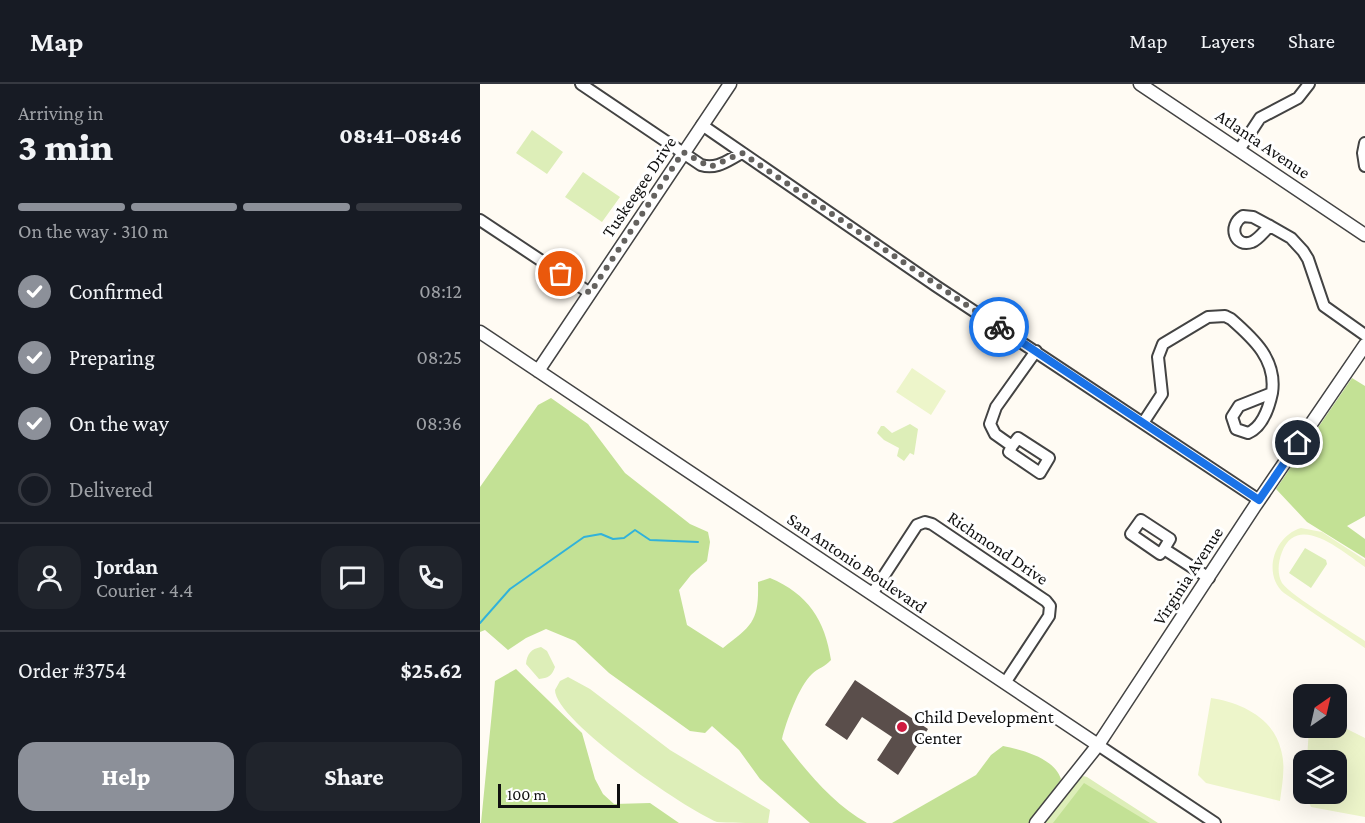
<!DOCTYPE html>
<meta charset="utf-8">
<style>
:root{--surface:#171b24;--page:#20242c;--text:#f1f3f6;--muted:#9ea1a6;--line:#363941;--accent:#8c9099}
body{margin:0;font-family:"Crimson Pro",serif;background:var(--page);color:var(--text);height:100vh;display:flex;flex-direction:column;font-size:22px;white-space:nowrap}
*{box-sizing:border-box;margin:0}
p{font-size:20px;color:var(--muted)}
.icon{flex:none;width:33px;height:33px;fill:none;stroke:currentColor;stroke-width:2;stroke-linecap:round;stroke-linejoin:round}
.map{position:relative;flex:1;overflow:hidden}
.details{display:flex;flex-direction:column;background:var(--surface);width:480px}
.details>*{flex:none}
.needle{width:39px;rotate:34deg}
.tools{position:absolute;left:813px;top:600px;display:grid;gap:12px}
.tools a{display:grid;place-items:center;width:54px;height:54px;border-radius:12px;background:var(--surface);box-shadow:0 6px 24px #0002;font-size:30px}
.scale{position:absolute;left:18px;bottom:15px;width:122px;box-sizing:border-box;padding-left:6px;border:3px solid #101010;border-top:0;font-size:16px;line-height:21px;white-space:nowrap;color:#101010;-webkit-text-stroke:4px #fff;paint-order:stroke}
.pin{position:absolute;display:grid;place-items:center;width:51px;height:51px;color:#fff;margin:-26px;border:3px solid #fff;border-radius:50%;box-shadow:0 2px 6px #0007}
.courier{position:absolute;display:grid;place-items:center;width:60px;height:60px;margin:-30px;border:4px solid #1a73e8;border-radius:50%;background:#fff;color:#222;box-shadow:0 2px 8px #0007}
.summary em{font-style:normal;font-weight:800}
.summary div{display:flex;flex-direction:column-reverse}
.summary{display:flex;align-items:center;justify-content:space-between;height:102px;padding:0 18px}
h1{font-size:39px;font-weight:800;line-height:45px}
.bar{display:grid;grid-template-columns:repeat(4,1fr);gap:9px 6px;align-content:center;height:72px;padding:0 18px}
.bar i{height:8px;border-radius:4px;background:var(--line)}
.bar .on{background:var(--accent)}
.bar p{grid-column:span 4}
.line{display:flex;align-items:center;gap:15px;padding:0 18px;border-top:2px solid var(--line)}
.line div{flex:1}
.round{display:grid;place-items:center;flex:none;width:63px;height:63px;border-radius:18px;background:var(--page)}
ol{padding:0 18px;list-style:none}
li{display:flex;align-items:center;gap:18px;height:66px}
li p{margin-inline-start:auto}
li .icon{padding:6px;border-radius:50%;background:var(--accent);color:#fff;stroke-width:4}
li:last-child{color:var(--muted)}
li i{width:33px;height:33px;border:3px solid var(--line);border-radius:50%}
.cta{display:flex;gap:12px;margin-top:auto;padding:12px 18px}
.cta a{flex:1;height:69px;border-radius:18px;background:var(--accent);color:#fff;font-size:24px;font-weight:800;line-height:69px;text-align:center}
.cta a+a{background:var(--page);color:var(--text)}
header{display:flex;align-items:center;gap:36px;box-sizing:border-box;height:84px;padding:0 30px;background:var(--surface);border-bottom:2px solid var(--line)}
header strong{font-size:28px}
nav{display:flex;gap:33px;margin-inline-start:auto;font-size:21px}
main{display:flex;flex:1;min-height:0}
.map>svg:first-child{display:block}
.green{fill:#ddeeb8}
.forest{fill:#c3e195}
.pitch{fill:#edf5ca}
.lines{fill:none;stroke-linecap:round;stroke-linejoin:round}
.stream{stroke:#31b2da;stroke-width:2}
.building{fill:#5a4e4b}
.minor-casing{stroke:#434343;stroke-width:14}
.tertiary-casing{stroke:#434343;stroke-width:15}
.minor{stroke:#fff;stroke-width:10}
.tertiary{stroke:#fff;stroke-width:12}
.done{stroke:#64625f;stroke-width:6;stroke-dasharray:0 10.8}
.route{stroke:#1a73e8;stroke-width:8}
.poi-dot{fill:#cf193f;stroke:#fff;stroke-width:2}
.labels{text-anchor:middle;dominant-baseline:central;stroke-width:6;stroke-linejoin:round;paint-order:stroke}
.street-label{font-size:18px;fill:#101010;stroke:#fff}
.poi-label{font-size:18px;fill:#101010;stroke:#fff;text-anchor:start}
</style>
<header>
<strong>Map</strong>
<nav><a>Map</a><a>Layers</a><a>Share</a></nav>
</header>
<main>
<section class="details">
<div class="summary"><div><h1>3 min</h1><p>Arriving in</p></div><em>08:41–08:46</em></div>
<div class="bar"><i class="on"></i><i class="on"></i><i class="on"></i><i></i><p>On the way · 310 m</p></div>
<ol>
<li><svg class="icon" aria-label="check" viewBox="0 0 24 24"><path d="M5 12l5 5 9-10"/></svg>Confirmed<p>08:12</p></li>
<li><svg class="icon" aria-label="check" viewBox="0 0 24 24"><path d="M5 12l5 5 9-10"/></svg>Preparing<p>08:25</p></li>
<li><svg class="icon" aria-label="check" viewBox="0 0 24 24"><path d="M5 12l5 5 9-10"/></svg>On the way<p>08:36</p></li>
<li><i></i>Delivered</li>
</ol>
<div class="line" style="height:108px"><a class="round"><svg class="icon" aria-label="person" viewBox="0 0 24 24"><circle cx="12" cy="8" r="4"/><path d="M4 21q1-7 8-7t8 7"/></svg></a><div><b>Jordan</b><p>Courier · 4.4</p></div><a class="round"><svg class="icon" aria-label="chat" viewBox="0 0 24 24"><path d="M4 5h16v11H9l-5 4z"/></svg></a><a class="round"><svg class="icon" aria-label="phone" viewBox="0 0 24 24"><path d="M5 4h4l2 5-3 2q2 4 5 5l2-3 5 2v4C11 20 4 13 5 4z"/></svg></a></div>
<div class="line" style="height:78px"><div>Order #3754</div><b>$25.62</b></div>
<div class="cta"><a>Help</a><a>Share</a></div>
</section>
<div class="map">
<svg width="885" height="739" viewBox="0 0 885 739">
<rect width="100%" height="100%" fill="#fffbf3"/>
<!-- green -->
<path class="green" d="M 52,46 L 83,68 L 67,90 L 36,69 Z
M 103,88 L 140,113 L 122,138 L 85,113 Z
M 430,340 L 438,345 L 434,371 L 430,369 L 424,377 L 417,372 L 419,364 L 404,356 L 397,349 L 401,342 L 404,342 L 412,349 Z
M 825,464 L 846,476 L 847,480 L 831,504 L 809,489 Z
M 61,563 L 67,567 L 75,583 C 72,592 68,594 59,595 L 46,580 C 47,570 51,565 61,563 Z
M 88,593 L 110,605 L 190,666 L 290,726 L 288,739 C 275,739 248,739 237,738 C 207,726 75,637 75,606 L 80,597 Z
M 603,692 L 607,693 L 678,739 L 562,739 Z"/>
<!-- forest -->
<path class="forest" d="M 872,294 L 885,302 L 885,432 L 867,442 L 885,455 L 885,474 L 827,438 L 796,405 Z
M 71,314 L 108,340 L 145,389 L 210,440 L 228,448 L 230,458 L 227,477 L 211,491 L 199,506 L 207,541 L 243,564 C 273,541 279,537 278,498 L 290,494 C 328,510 345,536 351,576 C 345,583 338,584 332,590 C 319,602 306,638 302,655 C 325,686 353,720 387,739 L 330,739 L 280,695 L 259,666 L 232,642 L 225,649 L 210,647 L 129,589 L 95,557 L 66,545 L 46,554 L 28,566 L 5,546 L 0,548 L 0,403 L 58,321 Z
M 36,585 L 102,649 L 115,695 L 123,710 L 134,720 L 170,719 L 199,739 L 1,739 L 15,597 Z
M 523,662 C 543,666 574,674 581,695 L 551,739 L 412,739 L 496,691 L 511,671 Z
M 604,699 L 670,739 L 573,739 Z"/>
<!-- pitch -->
<path class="pitch" d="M 432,284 L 466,307 L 451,331 L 416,308 Z
M 821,444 L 842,448 L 885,476 L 885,483 C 864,469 818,427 802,468 C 798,478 797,490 802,499 C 812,513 868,545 885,557 L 885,564 L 804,509 C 782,490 794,452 821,444 Z
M 731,614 C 760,618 794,634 801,666 C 806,683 802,700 800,717 L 726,699 L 718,691 Z
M 857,640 L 885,654 L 885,733 L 831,723 L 825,710 L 856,710 L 856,676 L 827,676 L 829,644 L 856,644 Z"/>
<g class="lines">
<!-- stream -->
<path class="stream" d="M 0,539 L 30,505 L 104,453 L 121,450 L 133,455 L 144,454 L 155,446 L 170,456 L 218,458"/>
</g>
<!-- building -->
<path class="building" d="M 375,596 L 448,645 L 418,691 L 397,676 L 412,653 L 382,633 L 367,656 L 345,641 Z"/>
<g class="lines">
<!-- minor casing -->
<g class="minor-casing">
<path id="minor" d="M 101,0 L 221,81 C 237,86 248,76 262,69
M 222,41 L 456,202 L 779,416
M 885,59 L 883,69 L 885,82
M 759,66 L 780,34 L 818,14 L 829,0
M 763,132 L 773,133 L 790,142 C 784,147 779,155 772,158 C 755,164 747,142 763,132 Z
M 0,136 L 110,209
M 790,142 L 811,154 L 823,167 L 828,175 L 844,222 L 885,251
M 792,309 C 789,323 783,343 768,349 L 756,345 L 752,333 L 759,322 Z
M 663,339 L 682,310 L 678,273 L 683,260 L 728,233 L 745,232 L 751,235 C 774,255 797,276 792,309
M 532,362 L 529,368 L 560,389 L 569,374 L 538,354 L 532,362 L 515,350 L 510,340 L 516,323 L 556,267
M 684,465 L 690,455 L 661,436 L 651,450 L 680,470 L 684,465 L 729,494
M 392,510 L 437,441 L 445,438 L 452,440 L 566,517 L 570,522 L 569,532 L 525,599
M 618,661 L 735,739"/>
</g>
<!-- tertiary casing -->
<g class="tertiary-casing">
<path id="tertiary" d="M 660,0 L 885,151
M 0,248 L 618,661
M 58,287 L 250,0
M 556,739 L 618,661 L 775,422 L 885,261"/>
</g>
<!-- minor -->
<use href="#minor" class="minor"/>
<!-- tertiary -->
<use href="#tertiary" class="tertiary"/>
</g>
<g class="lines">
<!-- done -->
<path class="done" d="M 81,190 L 110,209 L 203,68 L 230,83 L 262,69 L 519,243"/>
<!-- route -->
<path class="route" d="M 519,243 L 779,416 L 818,359"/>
</g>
<!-- markers -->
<circle class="poi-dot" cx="422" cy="643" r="6"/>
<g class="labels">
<!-- street labels -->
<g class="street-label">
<text transform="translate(783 60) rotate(34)">Atlanta Avenue</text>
<text transform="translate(159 103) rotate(-56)">Tuskeegee Drive</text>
<text transform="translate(518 464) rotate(34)">Richmond Drive</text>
<text transform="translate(377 479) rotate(34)">San Antonio Boulevard</text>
<text transform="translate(708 492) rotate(-57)">Virginia Avenue</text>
</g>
<!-- poi labels -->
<g class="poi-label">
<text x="434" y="633">Child Development<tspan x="434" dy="21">Center</tspan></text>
</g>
</g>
</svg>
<div class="tools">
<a><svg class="needle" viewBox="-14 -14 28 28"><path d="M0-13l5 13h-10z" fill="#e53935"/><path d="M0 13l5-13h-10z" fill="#9ea1a6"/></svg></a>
<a><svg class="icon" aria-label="layers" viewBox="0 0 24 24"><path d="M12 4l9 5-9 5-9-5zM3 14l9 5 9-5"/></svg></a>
</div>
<div class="scale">100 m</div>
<div class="pin" style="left:81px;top:190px;background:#ea580c"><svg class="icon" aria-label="bag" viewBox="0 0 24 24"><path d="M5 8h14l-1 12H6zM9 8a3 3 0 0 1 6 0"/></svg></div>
<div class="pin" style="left:818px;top:359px;background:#1f2937"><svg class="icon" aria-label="home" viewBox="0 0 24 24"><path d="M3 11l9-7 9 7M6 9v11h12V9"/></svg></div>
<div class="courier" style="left:519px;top:243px"><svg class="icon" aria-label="bike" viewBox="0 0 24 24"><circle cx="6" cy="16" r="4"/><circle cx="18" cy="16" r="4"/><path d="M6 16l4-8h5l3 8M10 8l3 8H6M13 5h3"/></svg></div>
</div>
</main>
